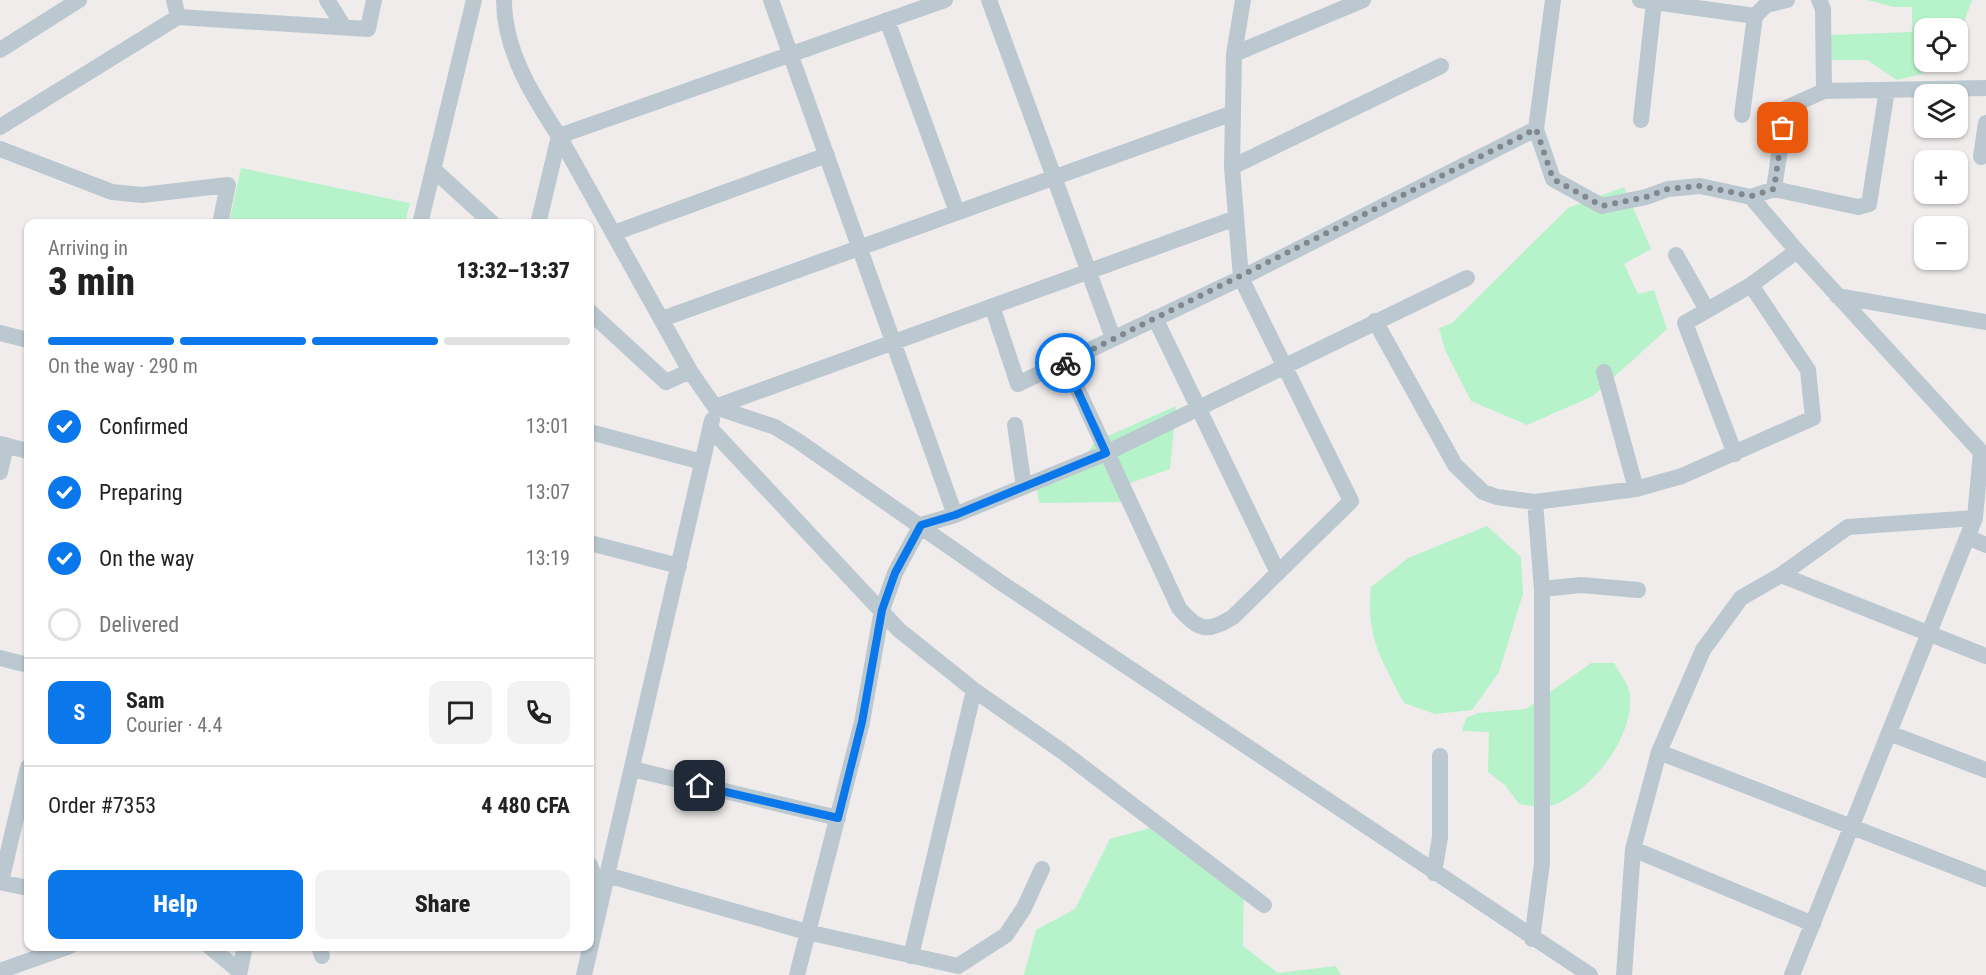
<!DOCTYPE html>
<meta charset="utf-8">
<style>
:root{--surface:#fff;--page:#f2f2f2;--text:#222;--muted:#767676;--line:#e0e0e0;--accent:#0a78eb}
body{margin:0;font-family:"Roboto Condensed",sans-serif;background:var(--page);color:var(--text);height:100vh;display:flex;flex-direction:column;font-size:22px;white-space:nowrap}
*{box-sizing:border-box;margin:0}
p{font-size:20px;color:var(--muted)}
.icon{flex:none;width:33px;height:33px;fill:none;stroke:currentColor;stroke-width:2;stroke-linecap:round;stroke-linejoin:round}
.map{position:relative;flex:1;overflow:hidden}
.side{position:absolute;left:24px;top:219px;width:570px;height:732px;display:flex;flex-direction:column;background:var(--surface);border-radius:12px;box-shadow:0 2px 4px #0004}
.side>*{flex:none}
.buttons{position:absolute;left:1914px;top:18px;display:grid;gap:12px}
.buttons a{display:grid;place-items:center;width:54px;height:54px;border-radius:12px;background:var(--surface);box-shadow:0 2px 4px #0004;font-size:30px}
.pin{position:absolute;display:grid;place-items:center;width:51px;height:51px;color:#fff;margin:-26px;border-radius:12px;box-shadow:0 3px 9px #0006}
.courier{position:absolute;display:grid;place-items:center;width:60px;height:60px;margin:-30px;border:4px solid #0a78eb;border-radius:50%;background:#fff;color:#222;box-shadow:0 2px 8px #0007}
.summary em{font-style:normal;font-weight:800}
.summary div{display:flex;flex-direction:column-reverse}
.summary{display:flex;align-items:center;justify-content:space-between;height:102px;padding:0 24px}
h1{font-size:39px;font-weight:800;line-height:45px}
.bar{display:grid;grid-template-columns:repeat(4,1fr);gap:9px 6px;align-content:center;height:72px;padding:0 24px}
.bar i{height:8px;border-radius:4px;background:var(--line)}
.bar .on{background:var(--accent)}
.bar p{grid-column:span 4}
.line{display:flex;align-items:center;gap:15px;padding:0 24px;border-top:2px solid var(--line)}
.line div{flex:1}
.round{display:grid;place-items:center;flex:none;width:63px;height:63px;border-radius:12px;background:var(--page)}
ol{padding:0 24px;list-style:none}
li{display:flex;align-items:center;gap:18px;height:66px}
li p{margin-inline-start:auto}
li .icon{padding:6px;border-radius:50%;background:var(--accent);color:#fff;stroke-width:4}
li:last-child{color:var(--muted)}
li i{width:33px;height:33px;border:3px solid var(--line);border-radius:50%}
.button{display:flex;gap:12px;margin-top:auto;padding:12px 24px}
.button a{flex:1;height:69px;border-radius:12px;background:var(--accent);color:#fff;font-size:24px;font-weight:800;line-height:69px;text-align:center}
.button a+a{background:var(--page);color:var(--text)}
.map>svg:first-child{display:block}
.green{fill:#b6f2ca}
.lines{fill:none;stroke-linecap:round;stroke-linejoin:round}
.minor{stroke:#bbc8d0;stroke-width:16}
.done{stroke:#80878e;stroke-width:6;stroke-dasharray:0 10.8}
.route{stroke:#0a78eb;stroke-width:8}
</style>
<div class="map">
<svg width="1986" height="975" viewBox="0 0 1986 975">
<rect width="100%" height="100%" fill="#f0ecec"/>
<!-- green -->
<path class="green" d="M 1867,0 L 1972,0 L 1959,36 L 1958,28 L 1924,28 L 1924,62 L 1934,62 L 1922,74 L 1897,80 L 1867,60 L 1830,60 L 1831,35 L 1912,32 L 1912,7 L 1894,7 Z
M 241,168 L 410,203 L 405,223 L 229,223 Z
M 1624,187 L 1651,249 L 1624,264 L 1638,294 L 1654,290 L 1667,329 L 1593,396 L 1527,425 L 1471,401 L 1445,350 L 1439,328 L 1452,323 L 1568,208 Z
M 1176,406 L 1170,469 L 1119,487 L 1121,502 L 1039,503 L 1036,482 L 1079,472 L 1094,442 Z
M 1487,526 L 1521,557 L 1523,594 L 1499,672 L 1472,710 L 1435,714 L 1404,703 C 1383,662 1365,636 1371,587 L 1408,558 Z
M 1591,663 L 1614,663 C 1619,672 1630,686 1630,696 C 1633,739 1591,792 1551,806 C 1543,809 1529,805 1519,804 L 1505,785 L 1488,772 L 1489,732 L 1462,731 L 1466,718 L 1478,713 L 1526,709 Z
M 1157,826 L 1244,880 L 1243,946 L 1278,973 L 1336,966 L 1341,975 L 1024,975 L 1036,930 L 1075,909 L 1110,839 Z"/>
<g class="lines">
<!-- minor -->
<path class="minor" d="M 174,0 L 178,17
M 327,0 L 344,27
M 504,0 C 504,50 532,95 559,136 L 690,371 L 715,407 L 775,427 L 798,441 L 1000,582 L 1590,975
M 771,0 L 955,515
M 989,0 L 1113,338
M 1553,0 L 1536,129 L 1553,179 L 1602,206 L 1646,197 L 1668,189 L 1700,186 L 1751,197 L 1774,189 L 1858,207 L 1869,204 L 1887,90
M 1640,0 L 1755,16
M 1819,0 L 1823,9 L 1824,91
M 887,20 L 957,212
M 0,50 L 79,0
M 1234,54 L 1363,0
M 1742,115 L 1755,16 L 1766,5 L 1787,0
M 1641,120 L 1654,2
M 0,127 L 178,17 L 368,29 L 374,0
M 0,149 L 112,192 L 142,195 L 228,185 L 220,224
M 1981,157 L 1986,123
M 1232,167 L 1441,66
M 433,169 L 493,224
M 1774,189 L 1786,108 L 1824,91 L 1986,88
M 1751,197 L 1797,251 L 1981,452 L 1986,454
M 420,224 L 474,0
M 538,224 L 559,136 L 945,0
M 614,233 L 827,155
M 1676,255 L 1707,310
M 1837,296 L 1986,322
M 992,306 L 1018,384 L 1241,278 L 1536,129
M 590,312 L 666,382 L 690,371
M 1155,318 L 1278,573
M 662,319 L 1233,113
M 1375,321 L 1455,465 L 1483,492 L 1497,497 L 1535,502 L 1636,489 L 1682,476 L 1813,418 L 1808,370 L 1751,285
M 0,333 L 28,340
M 1065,362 L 1179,608 C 1198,631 1208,633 1233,617 L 1351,501 L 1241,278 L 1232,167 L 1234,54 L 1243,0
M 1604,372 L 1636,489
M 715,407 L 1236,218
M 1015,425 L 1024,487
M 710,428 L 899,630 L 974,690 L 1063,752 L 1264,905
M 590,432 L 702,462
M 0,444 L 28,451
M 1735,454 L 1685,323 L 1751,285 L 1797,251
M 0,472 L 6,445
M 1967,537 L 1986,545
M 590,543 L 679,566
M 1781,575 L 1986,656
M 1542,589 L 1581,585 L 1638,590
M 0,658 L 28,665
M 1889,733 L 1986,770
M 1659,752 L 1986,879
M 632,769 L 838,818
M 1633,849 L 1813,924
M 590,865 L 602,897
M 1434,873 L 1440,837 L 1440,756
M 607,875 L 807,932 L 958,966 L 1006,935 L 1024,908 L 1042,869
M 0,882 L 28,888
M 1,882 L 28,767
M 1532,939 L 1542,863 L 1542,589 L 1535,502
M 209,946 L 239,971
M 319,946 L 322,956
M 911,956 L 974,690
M 0,971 L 70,946
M 239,975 L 245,946
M 584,975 L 712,420
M 797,975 L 862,722 L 882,610 L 895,573 L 921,525 L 955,515 L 1106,453 L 1467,278
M 1624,975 L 1633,849 L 1659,752 L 1703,650 L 1741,598 L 1781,575 L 1848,527 L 1975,518
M 1792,975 L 1975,518 L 1981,452"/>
</g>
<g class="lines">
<!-- done -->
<path class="done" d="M 1065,363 L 1536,129 L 1553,179 L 1602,206 L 1646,197 L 1668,189 L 1700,186 L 1751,196 L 1774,189 L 1783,128"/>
<!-- route -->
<path class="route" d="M 700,786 L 838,818 L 862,722 L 882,610 L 895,573 L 921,525 L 955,515 L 1106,453 L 1065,363"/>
</g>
</svg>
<div class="buttons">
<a><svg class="icon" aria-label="locate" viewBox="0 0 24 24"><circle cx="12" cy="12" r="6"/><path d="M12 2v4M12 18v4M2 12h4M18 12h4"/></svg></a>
<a><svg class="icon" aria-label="layers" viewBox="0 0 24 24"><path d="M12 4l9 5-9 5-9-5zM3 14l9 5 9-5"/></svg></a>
<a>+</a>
<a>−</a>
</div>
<div class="pin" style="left:1783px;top:128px;background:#ea580c"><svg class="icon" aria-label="bag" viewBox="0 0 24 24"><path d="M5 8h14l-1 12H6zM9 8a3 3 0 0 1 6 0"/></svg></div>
<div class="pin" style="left:700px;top:786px;background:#1f2937"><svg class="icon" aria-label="home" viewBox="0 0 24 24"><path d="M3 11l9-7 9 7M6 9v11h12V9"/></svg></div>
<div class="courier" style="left:1065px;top:363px"><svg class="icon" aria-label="bike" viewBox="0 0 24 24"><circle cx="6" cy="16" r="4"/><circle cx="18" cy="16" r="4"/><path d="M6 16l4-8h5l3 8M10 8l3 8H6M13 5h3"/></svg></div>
<section class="side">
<div class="summary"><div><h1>3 min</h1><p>Arriving in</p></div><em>13:32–13:37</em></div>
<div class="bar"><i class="on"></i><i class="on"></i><i class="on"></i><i></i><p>On the way · 290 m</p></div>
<ol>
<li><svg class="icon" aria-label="check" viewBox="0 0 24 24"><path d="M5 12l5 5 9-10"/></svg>Confirmed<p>13:01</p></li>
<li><svg class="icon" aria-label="check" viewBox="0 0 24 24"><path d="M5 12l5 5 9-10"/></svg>Preparing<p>13:07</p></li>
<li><svg class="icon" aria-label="check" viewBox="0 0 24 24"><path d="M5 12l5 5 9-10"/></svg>On the way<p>13:19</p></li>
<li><i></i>Delivered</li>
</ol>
<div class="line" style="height:108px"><b class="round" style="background:var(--accent);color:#fff">S</b><div><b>Sam</b><p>Courier · 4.4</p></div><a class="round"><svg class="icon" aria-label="chat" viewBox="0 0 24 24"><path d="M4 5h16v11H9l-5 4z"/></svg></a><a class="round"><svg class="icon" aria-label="phone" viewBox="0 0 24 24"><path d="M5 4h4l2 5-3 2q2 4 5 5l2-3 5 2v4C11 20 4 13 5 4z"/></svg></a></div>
<div class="line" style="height:78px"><div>Order #7353</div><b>4 480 CFA</b></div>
<div class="button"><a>Help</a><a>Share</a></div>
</section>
</div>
